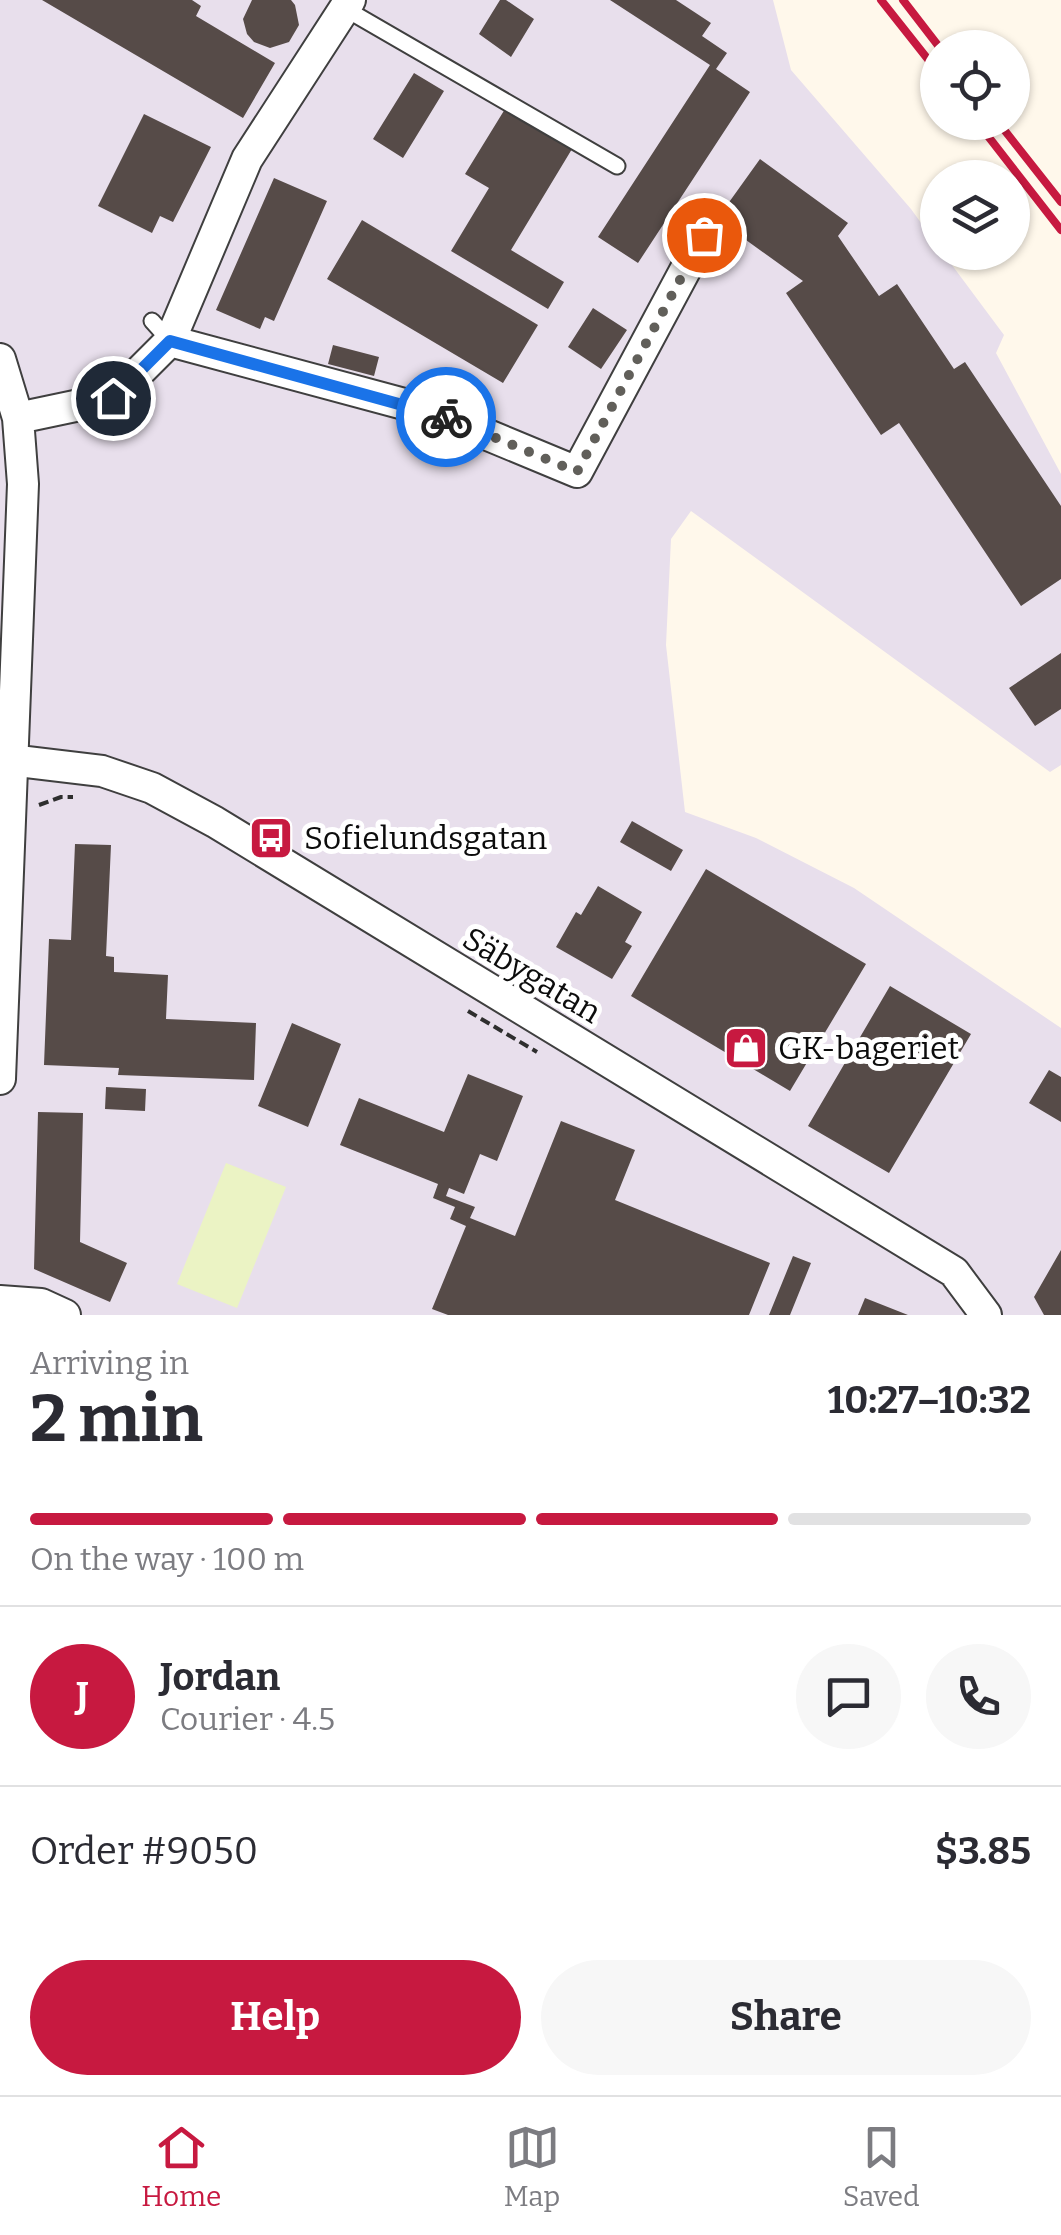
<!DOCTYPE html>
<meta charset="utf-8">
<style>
:root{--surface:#fff;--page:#f7f7f7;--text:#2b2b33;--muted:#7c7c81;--line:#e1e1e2;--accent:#c71940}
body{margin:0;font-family:Bitter,serif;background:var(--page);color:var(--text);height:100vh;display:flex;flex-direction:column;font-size:38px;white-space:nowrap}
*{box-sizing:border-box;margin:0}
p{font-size:32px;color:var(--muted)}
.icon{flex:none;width:55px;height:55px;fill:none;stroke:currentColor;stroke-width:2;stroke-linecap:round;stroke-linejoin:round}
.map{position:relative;height:1315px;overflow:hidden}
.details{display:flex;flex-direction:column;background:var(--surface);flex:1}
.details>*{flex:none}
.controls{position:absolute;left:920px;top:30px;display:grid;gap:20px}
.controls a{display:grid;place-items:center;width:110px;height:110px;border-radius:50%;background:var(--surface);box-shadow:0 2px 8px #0004;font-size:50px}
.pin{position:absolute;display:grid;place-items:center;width:85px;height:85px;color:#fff;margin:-42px;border:5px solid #fff;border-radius:50%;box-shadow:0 2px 10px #0007}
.courier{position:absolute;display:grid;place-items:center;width:100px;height:100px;margin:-50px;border:8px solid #1a73e8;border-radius:50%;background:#fff;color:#222;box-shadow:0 2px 12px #0007}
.head em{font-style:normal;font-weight:700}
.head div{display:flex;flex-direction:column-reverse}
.head{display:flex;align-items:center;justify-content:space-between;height:170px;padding:0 30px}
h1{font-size:65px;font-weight:700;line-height:75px}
.bar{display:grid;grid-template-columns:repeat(4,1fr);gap:15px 10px;align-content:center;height:120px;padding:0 30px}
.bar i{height:12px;border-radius:8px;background:var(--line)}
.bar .selected{background:var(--accent)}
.bar p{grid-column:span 4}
.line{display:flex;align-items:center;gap:25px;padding:0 30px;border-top:2px solid var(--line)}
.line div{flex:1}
.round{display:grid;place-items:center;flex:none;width:105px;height:105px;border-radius:52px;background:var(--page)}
.button{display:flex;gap:20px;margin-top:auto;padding:20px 30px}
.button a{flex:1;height:115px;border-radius:60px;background:var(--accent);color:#fff;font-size:40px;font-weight:700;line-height:115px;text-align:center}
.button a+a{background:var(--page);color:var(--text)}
.tab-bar{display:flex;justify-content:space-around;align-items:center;height:140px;border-top:2px solid var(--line);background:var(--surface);font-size:28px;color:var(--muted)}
.tab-bar a{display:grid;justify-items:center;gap:5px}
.tab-bar .selected{color:var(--accent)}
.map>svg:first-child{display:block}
.industrial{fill:#e8dfec}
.pitch{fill:#ebf3c4}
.building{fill:#564b48}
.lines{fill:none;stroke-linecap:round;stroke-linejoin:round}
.service-casing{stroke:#3f3f3f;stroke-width:19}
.minor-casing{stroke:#3f3f3f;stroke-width:34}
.path{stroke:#2e2e2e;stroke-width:4;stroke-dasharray:10 5;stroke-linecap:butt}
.service{stroke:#fff;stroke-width:15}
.minor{stroke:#fff;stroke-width:30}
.rail{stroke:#c71940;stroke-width:8}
.done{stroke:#615f5a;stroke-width:10;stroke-dasharray:0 18}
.route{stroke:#1a73e8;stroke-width:12}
.labels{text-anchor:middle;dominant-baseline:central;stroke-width:10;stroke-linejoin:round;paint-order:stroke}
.poi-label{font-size:32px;fill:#0c0c0c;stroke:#fff;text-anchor:start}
.street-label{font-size:32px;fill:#0c0c0c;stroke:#fff}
</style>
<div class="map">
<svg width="1061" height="1315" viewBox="0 0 1061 1315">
<rect width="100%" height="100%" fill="#fff8eb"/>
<!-- industrial -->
<path class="industrial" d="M 0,0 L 773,0 L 791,70 L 911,209 L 937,245 L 938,252 L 943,253 L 1004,335 L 996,353 L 1061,474 L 1061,765 L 1050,772 L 691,511 L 671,539 L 666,645 L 685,812 L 756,838 L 854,888 L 1061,1028 L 1061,1315 L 0,1315 Z"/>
<!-- pitch -->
<path class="pitch" d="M 226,1163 L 286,1187 L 237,1308 L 177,1284 Z"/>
<!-- building -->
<path class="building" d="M 42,0 L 192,0 L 201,6 L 196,16 L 275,63 L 243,118 Z
M 252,0 L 291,0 L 295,5 L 299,25 L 289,42 L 270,48 L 254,42 L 247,34 L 243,19 Z
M 500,0 L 506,0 L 534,19 L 511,57 L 479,34 Z
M 610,0 L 676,0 L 711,23 L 702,36 L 727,53 L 716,69 L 750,92 L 638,263 L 598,237 L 710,65 Z
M 414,73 L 444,91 L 403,158 L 373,139 Z
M 505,109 L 572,149 L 511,250 L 564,282 L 548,309 L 451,251 L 489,188 L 465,174 Z
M 144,114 L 211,147 L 173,222 L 160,216 L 152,233 L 98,206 Z
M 760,159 L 848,223 L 838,236 L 879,296 L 897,284 L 954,369 L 965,362 L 1061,506 L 1061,579 L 1021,606 L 899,423 L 881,435 L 786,293 L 803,281 L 717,219 Z
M 274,178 L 327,201 L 274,321 L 265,317 L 260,329 L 216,310 Z
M 362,220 L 538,325 L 503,383 L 327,279 Z
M 593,308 L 627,330 L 601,369 L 568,347 Z
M 333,345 L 379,357 L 374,376 L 328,364 Z
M 1061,653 L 1061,709 L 1035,726 L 1009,688 Z
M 632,821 L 683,850 L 671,871 L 620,842 Z
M 75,844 L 111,845 L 106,956 L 114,957 L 114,972 L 168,975 L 166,1019 L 256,1023 L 254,1080 L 118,1075 L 119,1068 L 44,1065 L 49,939 L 71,940 Z
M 706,869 L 866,964 L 790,1091 L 631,996 Z
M 598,886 L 642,912 L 625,942 L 632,946 L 612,979 L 556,947 L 576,912 L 581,915 Z
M 890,986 L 971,1034 L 889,1173 L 808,1126 Z
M 292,1023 L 341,1044 L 308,1127 L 258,1106 Z
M 1049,1070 L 1061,1077 L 1061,1122 L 1029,1103 Z
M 468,1074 L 523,1096 L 497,1161 L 480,1154 L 464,1194 L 449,1188 L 446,1196 L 475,1207 L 470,1218 L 515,1236 L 561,1121 L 635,1150 L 615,1200 L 770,1263 L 749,1315 L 448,1315 L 432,1309 L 466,1226 L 450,1219 L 455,1207 L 433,1198 L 438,1184 L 340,1145 L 359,1098 L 444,1132 Z
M 106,1087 L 146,1089 L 145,1111 L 105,1109 Z
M 38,1112 L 83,1113 L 80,1242 L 127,1263 L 110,1302 L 34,1269 Z
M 1061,1250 L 1061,1315 L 1044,1315 L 1034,1297 Z
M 793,1256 L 811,1263 L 790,1315 L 769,1315 Z
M 865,1298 L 908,1315 L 858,1315 Z"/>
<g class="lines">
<!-- service casing -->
<g class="service-casing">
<path id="service" d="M 344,8 L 617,166
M 152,321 L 170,341"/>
</g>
<!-- minor casing -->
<g class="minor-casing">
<path id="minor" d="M 170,341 L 430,411 L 577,472 L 704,235
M 0,359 L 18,418 L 23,484 L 0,1079
M 18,418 L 113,398 L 170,341 L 247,159 L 350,0
M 10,760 L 102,771 L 152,788 L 215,822 L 954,1272 L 986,1315
M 0,1301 L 41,1304 L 65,1315"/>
</g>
<!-- path -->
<path class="path" d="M 39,805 L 61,797 L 73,797
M 468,1011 L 537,1052"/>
<!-- service -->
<use href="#service" class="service"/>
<!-- minor -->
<use href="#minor" class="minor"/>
<!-- rail -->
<path class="rail" d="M 881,0 L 938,72
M 903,0 L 940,48
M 977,122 L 1061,230
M 998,122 L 1061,202"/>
</g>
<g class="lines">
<!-- done -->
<path class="done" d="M 446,417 L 577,472 L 704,235"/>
<!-- route -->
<path class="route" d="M 113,398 L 170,341 L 446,417"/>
</g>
<!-- icons -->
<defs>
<g id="bus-square" transform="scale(2.25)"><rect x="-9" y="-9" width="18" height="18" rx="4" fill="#c71940" stroke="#fff"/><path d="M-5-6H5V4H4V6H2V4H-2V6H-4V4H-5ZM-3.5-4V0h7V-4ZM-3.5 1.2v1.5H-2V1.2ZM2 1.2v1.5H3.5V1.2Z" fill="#fff"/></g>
<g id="shop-square" transform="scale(2.25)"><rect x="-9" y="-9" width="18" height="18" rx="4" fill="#c71940" stroke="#fff"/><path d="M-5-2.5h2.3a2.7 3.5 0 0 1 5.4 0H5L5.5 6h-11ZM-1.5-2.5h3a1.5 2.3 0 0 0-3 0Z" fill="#fff"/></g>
</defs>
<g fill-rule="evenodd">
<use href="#bus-square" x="271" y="838"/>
<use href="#shop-square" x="746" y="1048"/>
</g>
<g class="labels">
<!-- poi labels -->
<g class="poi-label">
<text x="304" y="838">Sofielundsgatan</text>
<text x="778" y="1048">GK-bageriet</text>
</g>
<!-- street labels -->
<g class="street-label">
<text transform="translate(532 975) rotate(31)">Säbygatan</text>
</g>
</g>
</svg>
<div class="controls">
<a><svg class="icon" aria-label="locate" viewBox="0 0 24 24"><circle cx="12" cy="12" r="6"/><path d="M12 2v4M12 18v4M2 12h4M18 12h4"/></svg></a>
<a><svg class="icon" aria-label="layers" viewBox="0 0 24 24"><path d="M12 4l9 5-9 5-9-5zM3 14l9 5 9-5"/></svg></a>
</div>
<div class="pin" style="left:704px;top:235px;background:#ea580c"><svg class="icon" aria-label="bag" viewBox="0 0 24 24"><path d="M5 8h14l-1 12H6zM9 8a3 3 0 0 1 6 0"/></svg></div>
<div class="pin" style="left:113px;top:398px;background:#1f2937"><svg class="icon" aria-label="home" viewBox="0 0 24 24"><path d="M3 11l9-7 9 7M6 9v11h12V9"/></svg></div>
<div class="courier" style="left:446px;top:417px"><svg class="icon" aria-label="bike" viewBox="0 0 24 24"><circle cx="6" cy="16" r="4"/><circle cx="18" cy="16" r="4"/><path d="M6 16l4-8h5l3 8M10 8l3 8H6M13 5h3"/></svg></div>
</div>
<section class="details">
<div class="head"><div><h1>2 min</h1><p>Arriving in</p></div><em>10:27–10:32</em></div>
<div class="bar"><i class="selected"></i><i class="selected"></i><i class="selected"></i><i></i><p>On the way · 100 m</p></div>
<div class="line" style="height:180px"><b class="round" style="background:var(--accent);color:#fff">J</b><div><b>Jordan</b><p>Courier · 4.5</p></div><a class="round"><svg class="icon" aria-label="chat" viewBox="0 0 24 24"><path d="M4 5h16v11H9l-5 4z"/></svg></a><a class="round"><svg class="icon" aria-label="phone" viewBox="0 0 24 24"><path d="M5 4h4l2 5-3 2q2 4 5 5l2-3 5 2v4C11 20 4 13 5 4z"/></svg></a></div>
<div class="line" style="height:130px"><div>Order #9050</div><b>$3.85</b></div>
<div class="button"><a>Help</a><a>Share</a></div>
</section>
<nav class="tab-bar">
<a class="selected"><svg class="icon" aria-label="home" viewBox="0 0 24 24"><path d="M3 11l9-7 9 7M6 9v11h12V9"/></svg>Home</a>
<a><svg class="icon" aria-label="map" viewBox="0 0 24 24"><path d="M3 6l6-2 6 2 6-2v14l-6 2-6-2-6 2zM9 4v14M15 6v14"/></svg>Map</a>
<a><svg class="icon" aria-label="saved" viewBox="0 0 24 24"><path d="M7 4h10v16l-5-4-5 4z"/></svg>Saved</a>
</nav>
